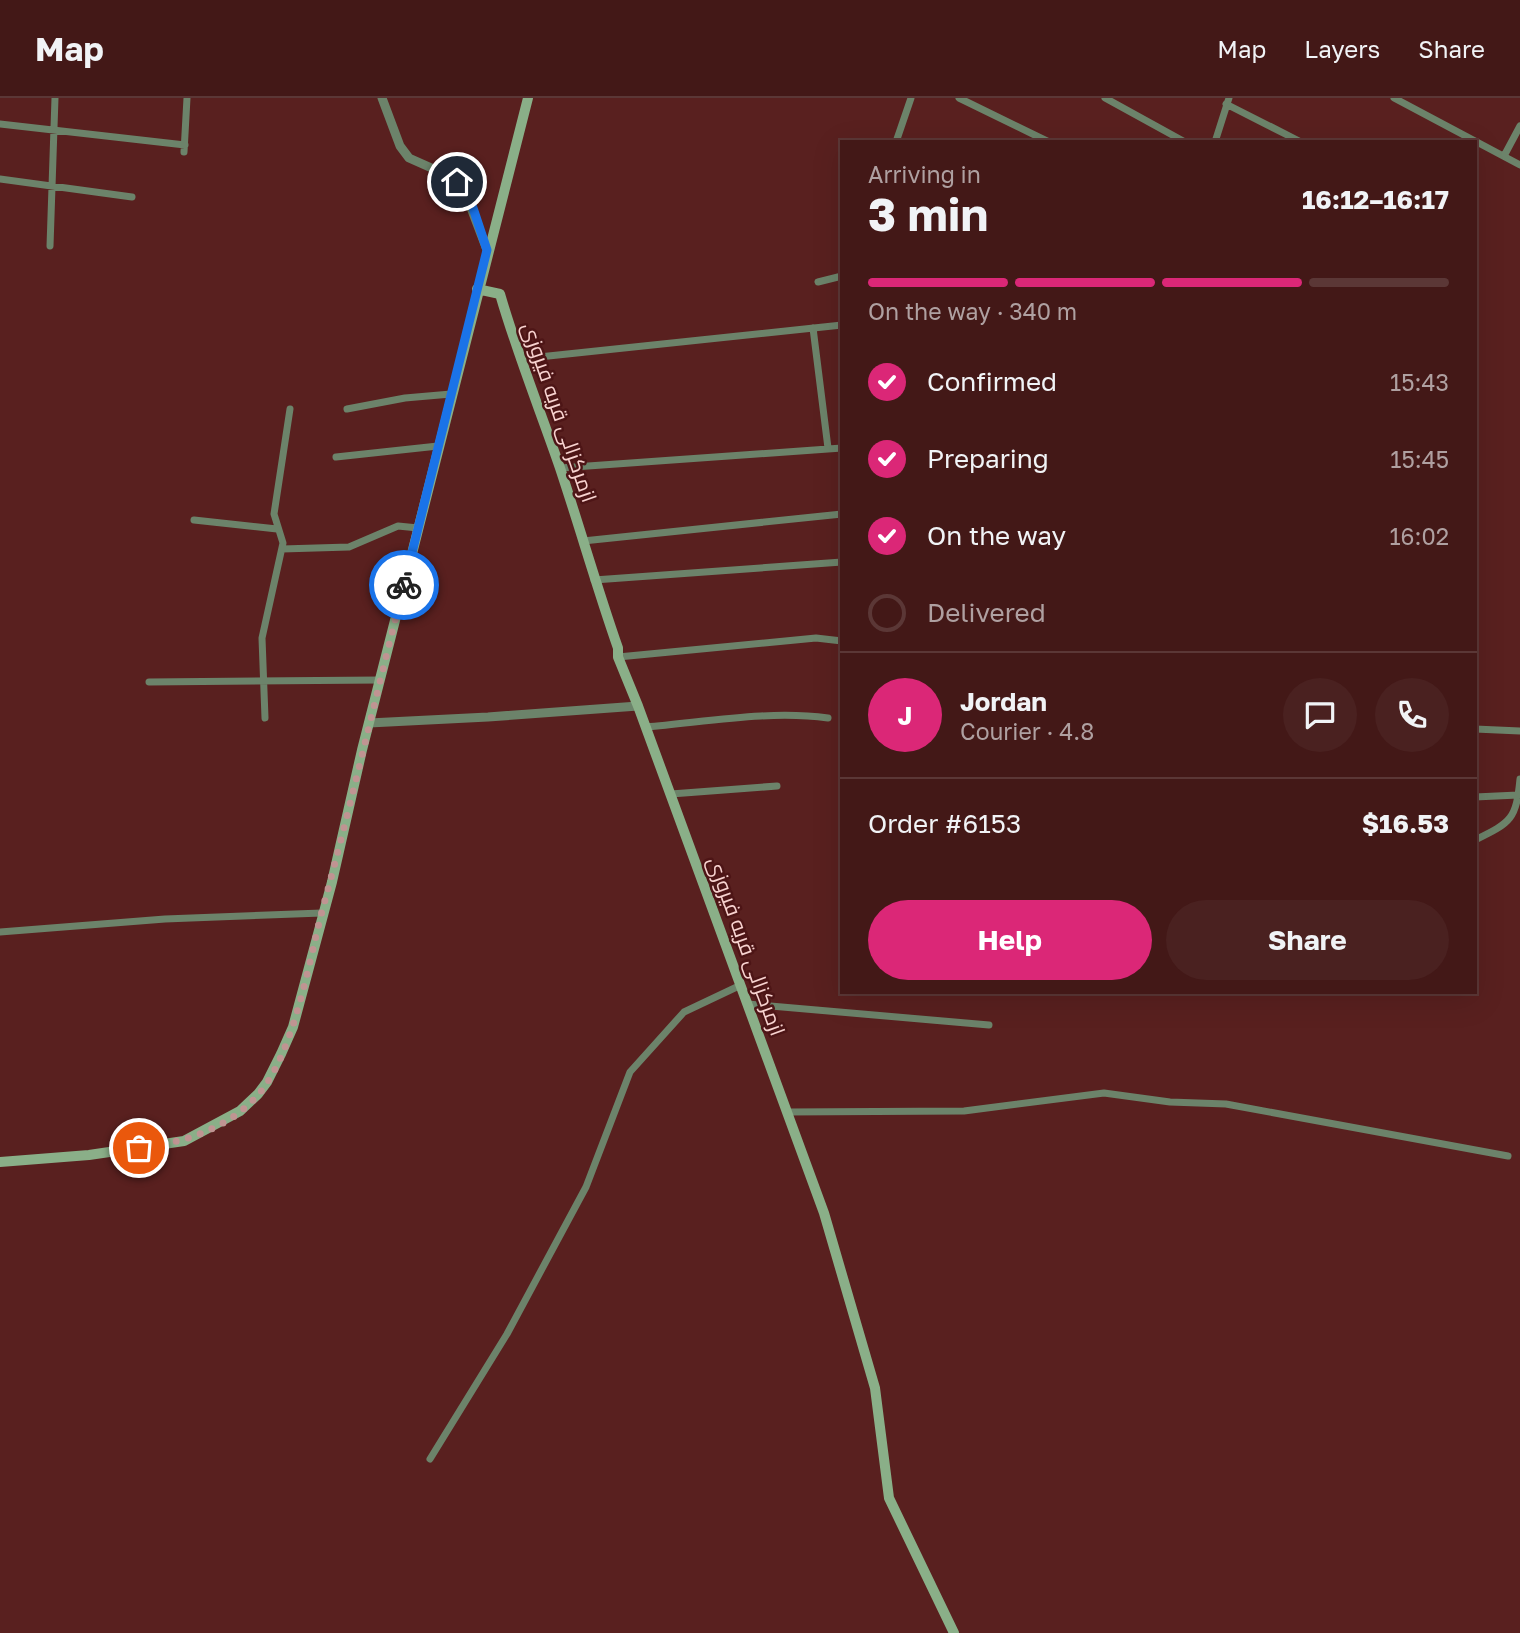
<!DOCTYPE html>
<meta charset="utf-8">
<style>
:root{--surface:#431817;--page:#4a2120;--text:#f1f3f6;--muted:#afa0a1;--line:#5b3736;--accent:#db2777}
body{margin:0;font-family:"Golos Text",Cairo,sans-serif;background:var(--page);color:var(--text);height:100vh;display:flex;flex-direction:column;font-size:26px;white-space:nowrap}
*{box-sizing:border-box;margin:0}
p{font-size:23px;color:var(--muted)}
.icon{flex:none;width:38px;height:38px;fill:none;stroke:currentColor;stroke-width:2;stroke-linecap:round;stroke-linejoin:round}
.map{position:relative;flex:1;overflow:hidden}
.side{position:absolute;left:840px;top:42px;width:637px;height:854px;display:flex;flex-direction:column;background:var(--surface);border-radius:0px;box-shadow:0 7px 28px #0002,0 0 0 2px var(--line)}
.side>*{flex:none}
.pin{position:absolute;display:grid;place-items:center;width:60px;height:60px;color:#fff;margin:-30px;border:4px solid #fff;border-radius:50%;box-shadow:0 2px 7px #0007}
.courier{position:absolute;display:grid;place-items:center;width:70px;height:70px;margin:-35px;border:5px solid #1a73e8;border-radius:50%;background:#fff;color:#222;box-shadow:0 2px 9px #0007}
.overview em{font-style:normal;font-weight:700}
.overview div{display:flex;flex-direction:column-reverse}
.overview{display:flex;align-items:center;justify-content:space-between;height:119px;padding:0 28px}
h1{font-size:46px;font-weight:700;line-height:52px}
.bar{display:grid;grid-template-columns:repeat(4,1fr);gap:10px 7px;align-content:center;height:84px;padding:0 28px}
.bar i{height:9px;border-radius:5px;background:var(--line)}
.bar .current{background:var(--accent)}
.bar p{grid-column:span 4}
.line{display:flex;align-items:center;gap:18px;padding:0 28px;border-top:2px solid var(--line)}
.line div{flex:1}
.round{display:grid;place-items:center;flex:none;width:74px;height:74px;border-radius:37px;background:var(--page)}
ol{padding:0 28px;list-style:none}
li{display:flex;align-items:center;gap:21px;height:77px}
li p{margin-inline-start:auto}
li .icon{padding:7px;border-radius:50%;background:var(--accent);color:#fff;stroke-width:4}
li:last-child{color:var(--muted)}
li i{width:38px;height:38px;border:4px solid var(--line);border-radius:50%}
.button{display:flex;gap:14px;margin-top:auto;padding:14px 28px}
.button a{flex:1;height:80px;border-radius:42px;background:var(--accent);color:#fff;font-size:28px;font-weight:700;line-height:80px;text-align:center}
.button a+a{background:var(--page);color:var(--text)}
header{display:flex;align-items:center;gap:42px;box-sizing:border-box;height:98px;padding:0 35px;background:var(--surface);border-bottom:2px solid var(--line)}
header strong{font-size:33px}
nav{display:flex;gap:38px;margin-inline-start:auto;font-size:24px}
.map>svg:first-child{display:block}
.lines{fill:none;stroke-linecap:round;stroke-linejoin:round}
.minor{stroke:#6c836a;stroke-width:7}
.tertiary{stroke:#6c836a;stroke-width:9}
.secondary{stroke:#8aaf88;stroke-width:10}
.done{stroke:#c09492;stroke-width:7;stroke-dasharray:0 12.6}
.route{stroke:#1a73e8;stroke-width:9}
.labels{text-anchor:middle;dominant-baseline:central;stroke-width:5;stroke-linejoin:round;paint-order:stroke}
.street-label{font-size:21px;fill:#f8d3d0;stroke:#4d1516}
</style>
<header>
<strong>Map</strong>
<nav><a>Map</a><a>Layers</a><a>Share</a></nav>
</header>
<div class="map">
<svg width="1520" height="1535" viewBox="0 0 1520 1535">
<rect width="100%" height="100%" fill="#59201f"/>
<g class="lines">
<!-- minor -->
<path class="minor" d="M 959,0 L 1049,44
M 1105,0 L 1185,44
M 1394,0 L 1520,67
M 1226,6 L 1301,44
M 0,26 L 185,47
M 896,44 L 911,0
M 1215,44 L 1229,0
M 184,54 L 187,0
M 1504,58 L 1520,28
M 0,81 L 132,99
M 50,148 L 55,0
M 818,184 L 842,178
M 813,230 L 828,350
M 520,261 L 842,227
M 347,311 L 405,300 L 451,296
M 336,359 L 438,348
M 560,370 L 842,350
M 194,422 L 277,431
M 583,443 L 842,416
M 282,451 L 349,449 L 398,428 L 418,430
M 594,482 L 842,464
M 618,559 L 816,540 L 842,543
M 149,584 L 380,582
M 265,620 L 262,540 L 283,445 L 274,416 L 290,311
M 646,629 C 706,624 769,612 828,620
M 1475,631 L 1520,633
M 671,696 L 777,688
M 1475,699 L 1518,697
M 1475,742 C 1512,724 1516,721 1520,681
M 0,834 L 165,821 L 322,815
M 748,906 L 989,927
M 787,1014 L 964,1013 L 1104,995 L 1170,1004 L 1226,1006 L 1508,1058
M 430,1361 L 507,1236 L 586,1089 L 630,974 L 684,914 L 741,887"/>
<!-- tertiary -->
<path class="tertiary" d="M 382,0 L 400,48 L 409,60 L 445,76 L 465,94 L 487,152
M 369,625 L 488,619 L 638,608"/>
<!-- secondary -->
<path class="secondary" d="M 477,191 L 500,196 C 517,255 540,312 560,370 C 580,430 597,490 618,550 L 618,559 L 638,608 L 824,1115 L 875,1290 L 889,1400 L 954,1535
M 0,1064 L 89,1057 L 184,1043 L 240,1013 L 258,996 L 267,984 L 281,956 L 293,929 L 332,784 L 362,652 L 528,0"/>
</g>
<g class="lines">
<!-- done -->
<path class="done" d="M 139,1050 C 183,1045 228,1031 258,997 C 293,957 308,869 321,817 C 351,708 376,597 404,487"/>
<!-- route -->
<path class="route" d="M 404,487 L 487,152 L 471,104 L 457,84"/>
</g>
<g class="labels">
<!-- street labels -->
<g class="street-label">
<text transform="translate(560 314) rotate(71)">ازمرکزالی قریه فیروزی</text>
<text transform="translate(747 848) rotate(70)">ازمرکزالی قریه فیروزی</text>
</g>
</g>
</svg>
<div class="pin" style="left:139px;top:1050px;background:#ea580c"><svg class="icon" aria-label="bag" viewBox="0 0 24 24"><path d="M5 8h14l-1 12H6zM9 8a3 3 0 0 1 6 0"/></svg></div>
<div class="pin" style="left:457px;top:84px;background:#1f2937"><svg class="icon" aria-label="home" viewBox="0 0 24 24"><path d="M3 11l9-7 9 7M6 9v11h12V9"/></svg></div>
<div class="courier" style="left:404px;top:487px"><svg class="icon" aria-label="bike" viewBox="0 0 24 24"><circle cx="6" cy="16" r="4"/><circle cx="18" cy="16" r="4"/><path d="M6 16l4-8h5l3 8M10 8l3 8H6M13 5h3"/></svg></div>
<section class="side">
<div class="overview"><div><h1>3 min</h1><p>Arriving in</p></div><em>16:12–16:17</em></div>
<div class="bar"><i class="current"></i><i class="current"></i><i class="current"></i><i></i><p>On the way · 340 m</p></div>
<ol>
<li><svg class="icon" aria-label="check" viewBox="0 0 24 24"><path d="M5 12l5 5 9-10"/></svg>Confirmed<p>15:43</p></li>
<li><svg class="icon" aria-label="check" viewBox="0 0 24 24"><path d="M5 12l5 5 9-10"/></svg>Preparing<p>15:45</p></li>
<li><svg class="icon" aria-label="check" viewBox="0 0 24 24"><path d="M5 12l5 5 9-10"/></svg>On the way<p>16:02</p></li>
<li><i></i>Delivered</li>
</ol>
<div class="line" style="height:126px"><b class="round" style="background:var(--accent);color:#fff">J</b><div><b>Jordan</b><p>Courier · 4.8</p></div><a class="round"><svg class="icon" aria-label="chat" viewBox="0 0 24 24"><path d="M4 5h16v11H9l-5 4z"/></svg></a><a class="round"><svg class="icon" aria-label="phone" viewBox="0 0 24 24"><path d="M5 4h4l2 5-3 2q2 4 5 5l2-3 5 2v4C11 20 4 13 5 4z"/></svg></a></div>
<div class="line" style="height:91px"><div>Order #6153</div><b>$16.53</b></div>
<div class="button"><a>Help</a><a>Share</a></div>
</section>
</div>
